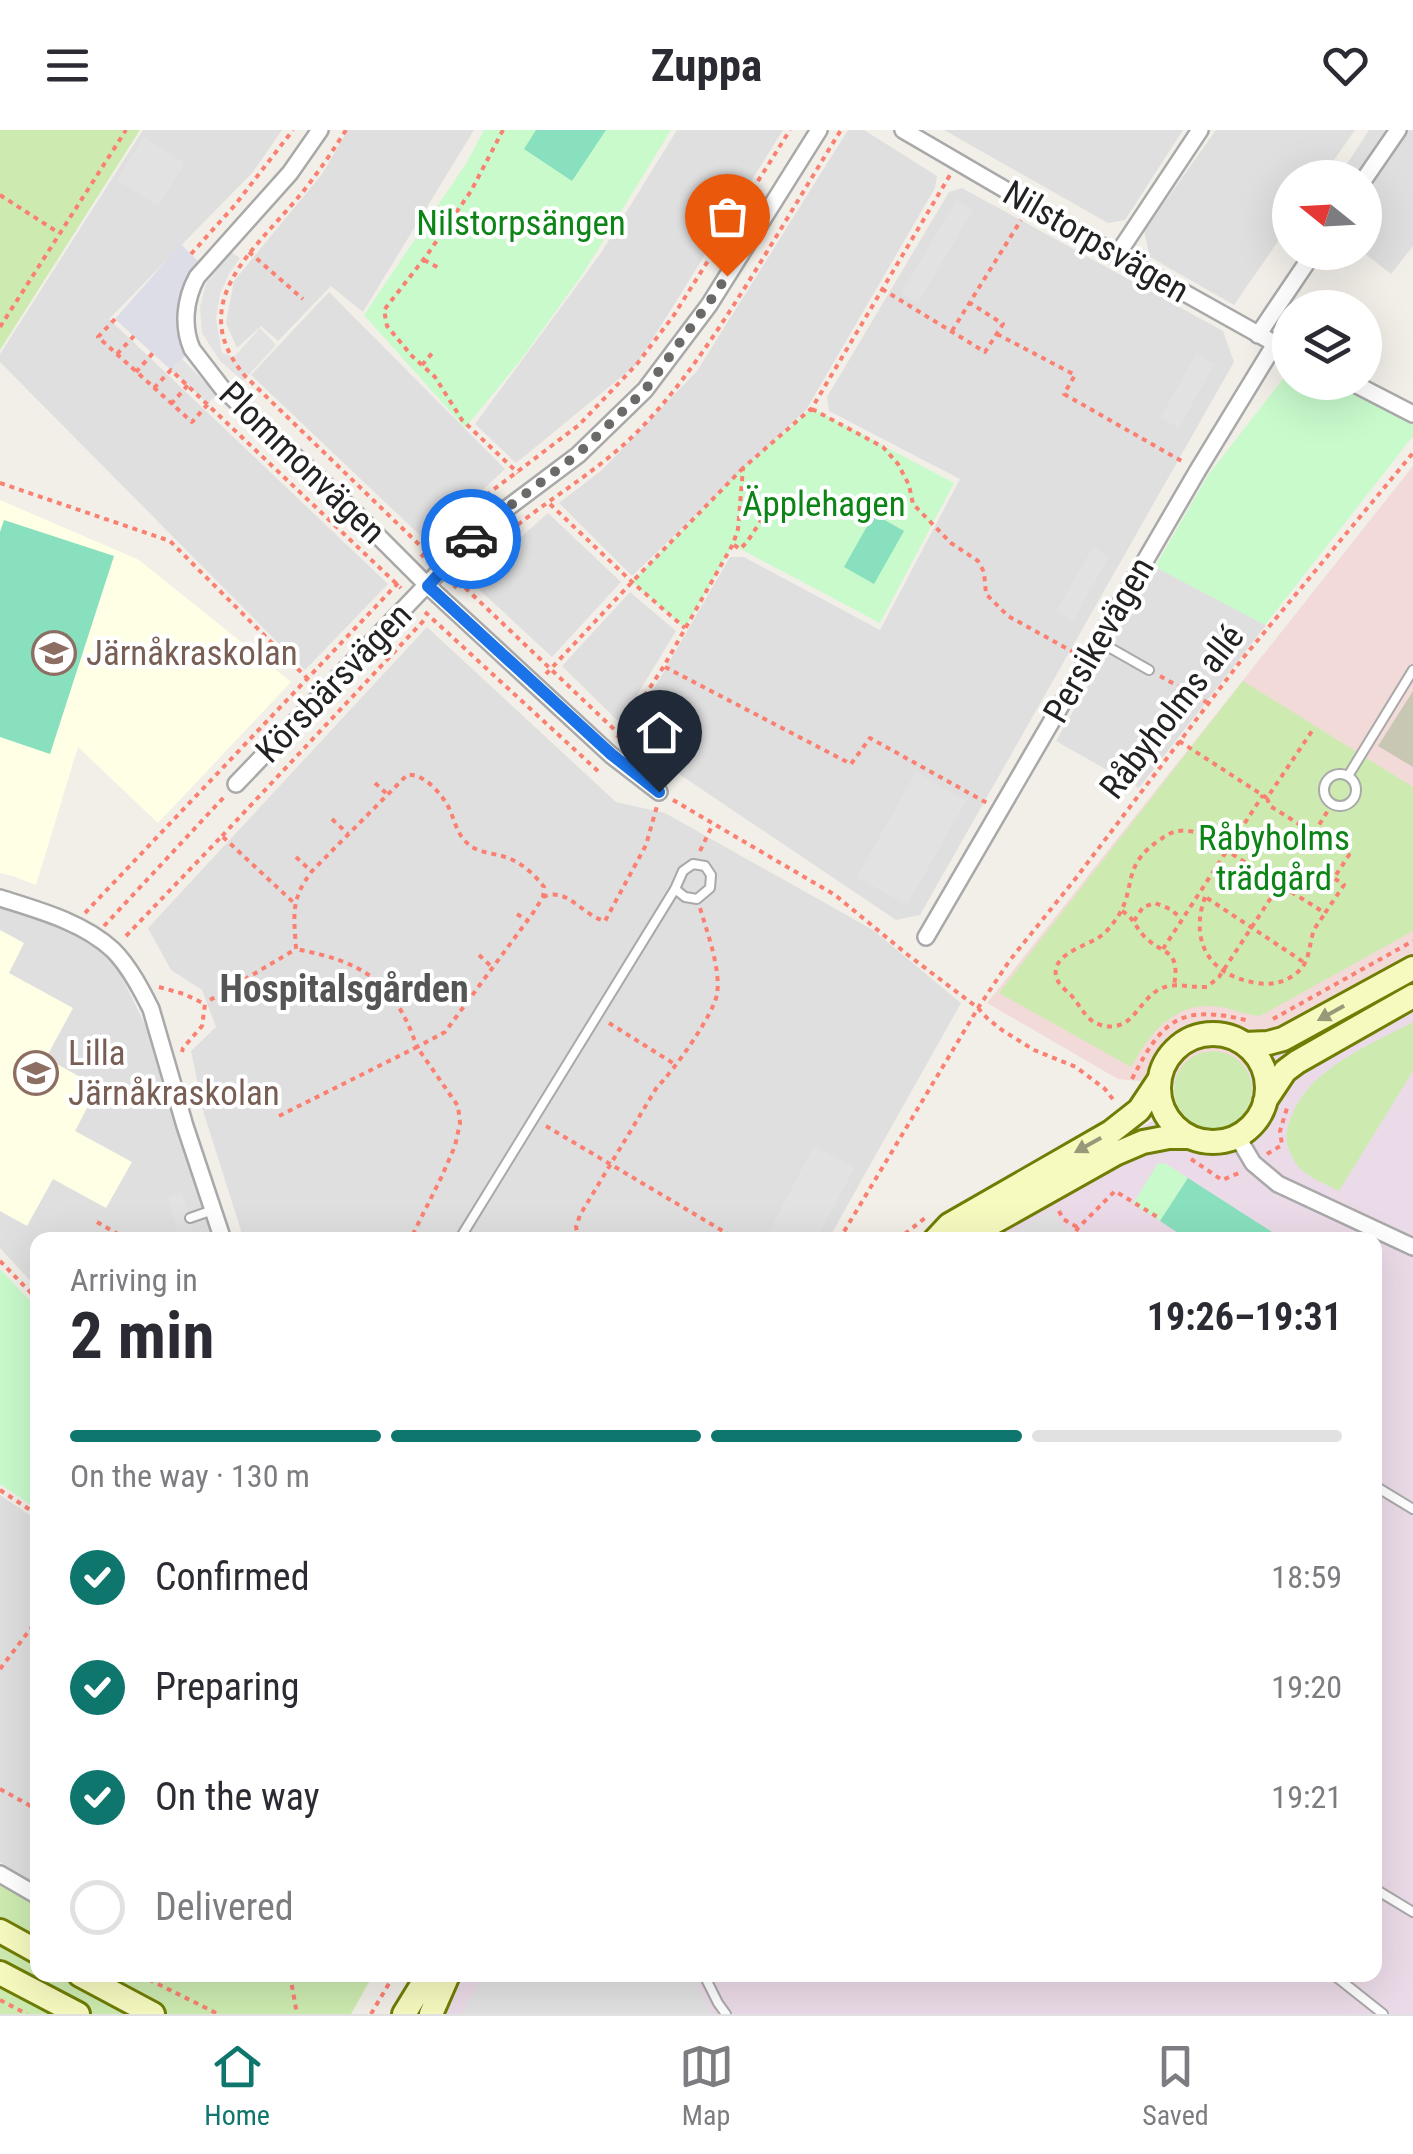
<!DOCTYPE html>
<meta charset="utf-8">
<style>
:root{--surface:#fff;--page:#f2f2f3;--text:#2b2b33;--muted:#7c7c81;--line:#e1e1e2;--accent:#0f766e}
body{margin:0;font-family:"Roboto Condensed",sans-serif;background:var(--page);color:var(--text);height:100vh;display:flex;flex-direction:column;font-size:38px;white-space:nowrap}
*{box-sizing:border-box;margin:0}
p{font-size:32px;color:var(--muted)}
.icon{flex:none;width:55px;height:55px;fill:none;stroke:currentColor;stroke-width:2;stroke-linecap:round;stroke-linejoin:round}
.map{position:relative;flex:1;overflow:hidden}
.side{position:absolute;left:30px;top:1102px;width:1352px;height:750px;display:flex;flex-direction:column;background:var(--surface);border-radius:20px;box-shadow:0 10px 40px #0002}
.side>*{flex:none}
.needle{width:65px;rotate:288deg}
.buttons{position:absolute;left:1272px;top:30px;display:grid;gap:20px}
.buttons a{display:grid;place-items:center;width:110px;height:110px;border-radius:50%;background:var(--surface);box-shadow:0 10px 40px #0002;font-size:50px}
.pin{position:absolute;display:grid;place-items:center;width:85px;height:85px;color:#fff;margin:-102px -42px;border-radius:50% 50% 50% 0;rotate:-45deg;box-shadow:0 0 10px #0007}
.pin .icon{rotate:45deg}
.courier{position:absolute;display:grid;place-items:center;width:100px;height:100px;margin:-50px;border:8px solid #1a73e8;border-radius:50%;background:#fff;color:#222;box-shadow:0 2px 12px #0007}
.overview em{font-style:normal;font-weight:700}
.overview div{display:flex;flex-direction:column-reverse}
.overview{display:flex;align-items:center;justify-content:space-between;height:170px;padding:0 40px}
h1{font-size:65px;font-weight:700;line-height:75px}
.bar{display:grid;grid-template-columns:repeat(4,1fr);gap:15px 10px;align-content:center;height:120px;padding:0 40px}
.bar i{height:12px;border-radius:8px;background:var(--line)}
.bar .active{background:var(--accent)}
.bar p{grid-column:span 4}
ol{padding:0 40px;list-style:none}
li{display:flex;align-items:center;gap:30px;height:110px}
li p{margin-inline-start:auto}
li .icon{padding:10px;border-radius:50%;background:var(--accent);color:#fff;stroke-width:4}
li:last-child{color:var(--muted)}
li i{width:55px;height:55px;border:5px solid var(--line);border-radius:50%}
header{display:flex;justify-content:space-between;align-items:center;height:130px;padding:0 40px;background:var(--surface);font-size:45px;font-weight:700}
.dock{display:flex;justify-content:space-around;align-items:center;height:140px;border-top:2px solid var(--line);background:var(--surface);font-size:28px;color:var(--muted)}
.dock a{display:grid;justify-items:center;gap:5px}
.dock .active{color:var(--accent)}
.map>svg:first-child{display:block}
.residential{fill:#e0dfdf}
.commercial{fill:#f2dad9}
.industrial{fill:#ebdbe8}
.education{fill:#ffffe5}
.construction{fill:#c7c7b4}
.grass{fill:#cdebb0}
.park{fill:#c8facc}
.pitch{fill:#88e0be}
.parking{fill:#e2e2e2}
.plaza{fill:#dddde8}
.lines{fill:none;stroke-linecap:round;stroke-linejoin:round}
.service-casing{stroke:#a9a9a9;stroke-width:12}
.minor-casing{stroke:#a9a9a9;stroke-width:20}
.secondary-casing{stroke:#707d05;stroke-width:28}
.path{stroke:#fa8072;stroke-width:4;stroke-dasharray:5 5;stroke-linecap:butt}
.service{stroke:#fff;stroke-width:8}
.minor{stroke:#fff;stroke-width:15}
.secondary{stroke:#f7fabf;stroke-width:22}
.oneway{fill:#979978}
.done{stroke:#6b6a68;stroke-width:10;stroke-dasharray:0 18}
.route{stroke:#1a73e8;stroke-width:12}
.labels{text-anchor:middle;dominant-baseline:central;stroke-width:8;stroke-linejoin:round;paint-order:stroke}
.park-label{font-size:35px;fill:#0c8416;stroke:#fff}
.street-label{font-size:35px;fill:#222;stroke:#fff}
.education-label{font-size:35px;fill:#785e54;stroke:#fff;text-anchor:start}
.neighbourhood-label{font-size:38px;font-weight:bold;fill:#555;stroke:#fff}
</style>
<header><svg class="icon" aria-label="menu" viewBox="0 0 24 24"><path d="M4 6h16M4 12h16M4 18h16"/></svg>Zuppa<svg class="icon" aria-label="heart" viewBox="0 0 24 24"><path d="M12 20l-8-8c-3-5 5-10 8-4 3-6 11-1 8 4z"/></svg></header>
<div class="map">
<svg width="1413" height="1884" viewBox="0 0 1413 1884">
<rect width="100%" height="100%" fill="#f2efe9"/>
<!-- residential -->
<path class="residential" d="M 143,0 L 282,0 L 253,42 L 109,189 L 388,454 L 305,540 L 0,232 L 0,224 Z
M 348,0 L 474,0 L 363,182 L 331,156 L 278,211 L 261,196 L 237,218 L 226,193 L 234,151 L 322,44 Z
M 677,0 L 783,0 L 637,234 L 516,333 L 475,294 L 601,123 Z
M 848,0 L 864,0 L 937,46 L 935,58 L 806,280 L 632,446 L 559,373 L 602,340 L 697,241 Z
M 944,0 L 1183,0 L 1125,90 L 1108,93 Z
M 1216,0 L 1355,0 L 1322,47 L 1290,48 L 1290,94 L 1234,175 L 1150,127 L 1144,101 Z
M 1369,0 L 1413,0 L 1413,116 L 1391,144 L 1364,123 L 1365,48 L 1338,48 Z
M 962,58 L 1223,201 L 1234,232 L 920,785 L 896,790 L 636,615 L 631,598 L 730,427 L 744,427 L 880,500 L 960,349 L 829,281 L 827,267 L 949,62 Z
M 329,162 L 505,339 L 427,412 L 251,245 Z
M 548,383 L 621,452 L 552,527 L 471,452 Z
M 1156,437 L 1266,495 L 1139,658 L 1056,611 Z
M 630,462 L 676,501 L 620,593 L 562,536 Z
M 427,497 L 616,672 L 665,683 L 873,800 L 961,873 L 828,1110 L 244,1110 L 204,984 L 191,921 L 216,897 L 202,860 L 171,840 L 148,798 Z
M 0,778 L 61,793 L 113,829 L 152,909 L 213,1110 L 38,1110 L 37,1158 L 0,1118 Z
M 0,1365 L 37,1390 L 37,1755 L 0,1732 Z"/>
<!-- commercial -->
<path class="commercial" d="M 1413,336 L 1413,848 L 1211,958 L 1118,949 L 987,873 Z"/>
<!-- industrial -->
<path class="industrial" d="M 1413,848 L 1413,1884 L 439,1884 L 460,1845 L 1375,1845 L 1375,1110 L 942,1110 L 1211,958 Z"/>
<!-- education -->
<path class="education" d="M 0,370 L 139,430 L 291,552 L 158,693 L 78,617 L 36,755 L 13,746 L 0,743 Z
M 0,800 L 24,813 L 9,843 L 73,878 L 46,928 L 98,957 L 75,1001 L 132,1032 L 106,1078 L 53,1049 L 27,1096 L 0,1081 Z"/>
<!-- construction -->
<path class="construction" d="M 1413,561 L 1413,637 L 1378,616 Z"/>
<!-- grass -->
<path class="grass" d="M 0,0 L 140,0 L 0,220 Z
M 1243,551 L 1413,657 L 1413,801 L 1260,886 C 1243,885 1228,876 1211,876 C 1172,874 1148,906 1131,937 L 999,863 Z
M 1413,892 L 1413,941 L 1339,1061 C 1328,1055 1314,1050 1304,1042 C 1293,1033 1284,1015 1287,1001 C 1300,941 1365,918 1413,892 Z
M1174 960a39 39 0 1 1 78 0a39 39 0 1 1-78 0Z
M 0,1748 L 37,1767 L 38,1845 L 373,1845 L 351,1884 L 0,1884 Z"/>
<!-- park -->
<path class="park" d="M 484,0 L 671,0 L 584,142 L 520,231 L 465,298 L 364,185 L 467,32 Z
M 1290,240 L 1290,252 L 1327,253 L 1409,290 L 1413,294 L 1413,306 L 1265,495 L 1155,437 L 1208,345 Z
M 812,278 L 954,353 L 880,493 L 733,415 L 685,498 L 632,452 L 743,338 Z
M 1158,1033 L 1166,1034 L 1188,1048 L 1160,1091 L 1133,1074 Z
M 0,1139 L 37,1178 L 37,1379 L 0,1354 Z"/>
<!-- pitch -->
<path class="pitch" d="M 536,0 L 606,0 L 572,51 L 524,19 Z
M 874,384 L 904,401 L 874,454 L 844,437 Z
M 4,390 L 114,426 L 50,624 L 0,607 L 0,402 Z
M 1188,1048 L 1272,1102 L 1267,1110 L 1189,1110 L 1160,1091 Z"/>
<!-- parking -->
<path class="parking" d="M 144,7 L 185,33 L 158,76 L 117,50 Z
M 956,70 L 973,80 L 918,173 L 901,164 Z
M 231,122 L 240,128 L 229,144 L 220,164 L 216,189 L 222,223 L 234,227 L 260,198 L 276,215 L 243,251 L 220,231 L 202,203 L 200,176 L 206,154 Z
M 1196,224 L 1214,234 L 1179,298 L 1160,288 Z
M 182,229 L 217,264 L 208,274 L 171,240 Z
M 1093,417 L 1109,426 L 1073,491 L 1056,481 Z
M 916,642 L 966,671 L 907,775 L 857,747 Z
M 814,1016 L 855,1037 L 816,1110 L 766,1110 L 765,1109 Z
M 182,1062 L 196,1109 L 195,1110 L 180,1110 L 168,1067 Z
M 1054,1079 L 1061,1094 L 1088,1110 L 999,1110 Z
M 484,1845 L 693,1845 L 712,1884 L 461,1884 Z"/>
<!-- plaza -->
<path class="plaza" d="M 181,114 L 204,137 L 192,157 L 192,219 L 171,240 L 115,189 Z"/>
<g class="lines">
<!-- service casing -->
<g class="service-casing">
<path id="service" d="M 1098,511 L 1149,540
M1324 660a16 16 0 1 1 32 0a16 16 0 1 1-32 0Z
M 1348,646 L 1413,540
M 190,1088 L 213,1080
M 459,1110 L 675,759 L 683,741 L 693,734 L 705,736 L 711,745 L 710,758 L 697,769 L 685,767 L 675,759
M 1375,1356 L 1413,1379
M 1375,1759 L 1413,1782
M 704,1845 L 718,1873 L 726,1884
M 1334,1845 L 1383,1884"/>
</g>
<!-- minor casing -->
<g class="minor-casing">
<path id="minor" d="M 320,0 L 290,43 L 197,147 C 185,169 182,196 192,219 L 222,258 L 346,374 L 428,456 L 611,625 L 659,662
M 903,0 L 1117,125 L 1290,222
M 1365,48 L 1398,0
M 1117,125 L 1200,0
M 1258,205 L 1314,122
M 1351,252 L 1413,284
M 236,654 L 482,397 L 578,325 L 645,260 L 709,175 L 819,0
M 0,768 C 38,780 83,792 113,820 C 129,836 141,859 151,879 L 185,996 L 223,1110
M 926,807 L 1198,340 L 1275,214
M 1237,1006 L 1253,1033 L 1278,1054 L 1413,1117
M 0,1744 L 38,1766"/>
</g>
<!-- secondary casing -->
<g class="secondary-casing">
<path id="secondary" d="M1159 958a54 54 0 1 1 108 0a54 54 0 1 1-108 0Z
M 1244,914 L 1268,913 L 1283,909 L 1413,838
M 1265,971 L 1285,941 L 1297,932 L 1413,866
M 935,1110 L 949,1095 L 1111,1002 L 1139,980 L 1159,950
M 962,1110 L 1115,1024 L 1143,1012 L 1169,1007 L 1190,1007
M 0,1801 L 38,1822
M 0,1843 L 78,1884
M 80,1845 L 153,1884
M 404,1884 L 428,1845
M 431,1884 L 448,1845"/>
</g>
<!-- path -->
<path class="path" d="M 346,0 C 332,22 318,43 301,64 C 256,119 182,173 246,247 L 433,428
M 503,0 L 471,61 L 427,125 L 384,180 L 387,196 L 412,226 L 435,247 L 462,290 L 518,343
M 0,65 L 59,103
M 249,122 L 303,169
M 191,124 L 235,75 L 293,0
M 424,130 L 441,139
M 882,159 L 985,222 L 1003,194 L 970,173
M 115,189 L 98,207 L 192,292 L 208,274
M 0,197 L 126,0
M 952,201 L 1021,90
M 997,204 L 1075,245 L 1064,264 L 1185,333
M 117,224 L 134,206
M 422,235 L 434,221
M 136,242 L 153,223
M 154,258 L 171,240 L 401,458
M 171,274 L 188,255
M 812,279 L 883,317 L 898,334 L 909,355 L 913,374 L 951,413 L 978,431 L 984,442 L 986,464 L 1008,486 L 1075,523
M 0,353 L 170,411 L 308,549
M 550,374 L 632,452 L 685,498
M 734,415 L 740,419 L 747,412 L 768,380
M 421,427 L 464,382 L 579,295 L 637,234 L 674,185 L 790,0
M 458,451 L 618,603
M 454,458 C 474,435 495,412 520,393 C 560,362 604,336 640,299 C 683,255 716,203 749,151 C 780,101 810,50 841,0
M 425,482 L 599,642 L 601,639
M 665,537 L 851,634 L 870,608 L 987,673
M 546,544 L 632,452 L 743,338
M 1160,546 L 1208,573
M 617,608 L 664,536 L 733,414 L 738,399 L 743,338 L 812,278 L 950,45
M 1179,611 L 1267,668 L 1312,601
M 375,653 L 386,663
M 1267,668 L 1270,676 L 1349,725 L 1334,748 L 1344,755 L 1325,783 C 1293,763 1261,743 1229,722 C 1216,714 1204,703 1189,701 C 1178,699 1169,703 1161,709 C 1118,737 1139,760 1114,792 C 1110,798 1104,804 1098,808 C 1083,817 1044,827 1059,853 C 1063,859 1070,863 1074,869 C 1083,880 1087,891 1101,895 C 1134,904 1138,868 1162,858 C 1177,852 1191,858 1207,857 L 1219,847 L 1280,754
M 673,670 L 835,765 L 908,825 L 978,878 L 988,889 L 1002,900 L 1034,920 L 1076,937 L 1105,959 L 1115,972
M 332,689 L 348,704
M 1314,703 L 1332,674
M 222,706 L 427,487
M 700,721 L 713,694
M 296,727 L 311,741
M 543,767 C 567,756 583,786 605,791 L 646,715 L 657,676
M 1205,767 C 1189,812 1210,846 1257,853 C 1270,855 1283,853 1294,845 C 1310,834 1308,820 1313,803 C 1315,796 1321,790 1325,783
M 1207,768 L 1305,833
M 1122,781 C 1133,787 1135,796 1143,805 C 1162,826 1181,817 1174,855
M 85,783 L 398,453
M 517,784 L 528,791
M 1134,791 L 1143,777 L 1155,773 L 1170,779 L 1181,788
M 104,796 L 224,667
M 126,806 L 222,706 L 293,772
M 1163,819 L 1263,665
M 479,825 L 493,838
M 159,857 L 184,864 L 205,874 L 202,896 L 183,918 L 182,922
M 210,870 L 296,819 C 294,785 290,770 312,741 L 407,645 C 423,643 440,662 448,676 C 454,688 456,701 465,711 C 477,724 492,722 508,728 C 522,733 535,745 544,757 L 543,767 L 533,783 L 445,902 L 417,917 C 394,850 362,832 296,819
M 1273,889 L 1413,811
M 609,893 L 676,935
M 1132,949 C 1163,888 1181,874 1250,891
M 279,986 L 417,917 L 458,976 L 460,993 L 455,1016 L 441,1048 L 410,1110
M 546,996 L 738,1110
M 1267,1024 L 1282,1015 L 1280,1001 L 1287,978
M 1191,1029 L 1222,1050 L 1239,1043
M 1059,1081 L 1063,1089 L 1077,1097
M 97,1092 L 128,1110
M 579,1110 L 576,1097 L 580,1085 L 657,957 C 673,942 714,884 717,864 C 721,839 707,802 700,778
M 839,1110 L 978,878 L 1010,830 L 1076,748 L 1243,528 L 1413,323
M 897,1110 L 925,1088
M 1071,1110 L 1078,1098 L 1115,1061 L 1159,1088
M 0,1131 L 38,1170
M 0,1360 L 38,1385
M 0,1539 L 38,1489
M 0,1659 L 38,1680
M 140,1845 L 218,1884
M 290,1845 L 297,1884
M 0,1870 L 27,1884
M 371,1884 L 394,1845"/>
<!-- service -->
<use href="#service" class="service"/>
<!-- minor -->
<use href="#minor" class="minor"/>
<!-- secondary -->
<use href="#secondary" class="secondary"/>
</g>
<!-- one-way arrows -->
<defs><path id="oneway-solid" d="M-6-.8H1V-3.2L6.5 0L1 3.2V.8H-6Z" transform="scale(2.5)"/></defs>
<g class="oneway">
<use href="#oneway-solid" transform="translate(1331 883) rotate(151)"/>
<use href="#oneway-solid" transform="translate(1088 1015) rotate(151)"/>
</g>
<g class="lines">
<!-- done -->
<path class="done" d="M 471,409 L 482,397 L 578,324 L 645,260 L 708,174 L 727,146"/>
<!-- route -->
<path class="route" d="M 471,409 L 428,456 L 611,624 L 659,662"/>
</g>
<!-- icons -->
<defs>
<g id="school-ring" transform="scale(2.25)"><circle r="9.5" fill="#fff" stroke="#8d6e63" stroke-width="1.5"/><path d="M0-5L7-2L0 1L-7-2ZM-4 1L0 2.5L4 1V4Q0 6-4 4Z" fill="#8d6e63"/></g>
</defs>
<g fill-rule="evenodd">
<use href="#school-ring" x="54" y="523"/>
<use href="#school-ring" x="36" y="943"/>
</g>
<g class="labels">
<!-- park labels -->
<g class="park-label">
<text x="521" y="93">Nilstorpsängen</text>
<text x="824" y="374">Äpplehagen</text>
<text x="1274" y="708">Råbyholms<tspan x="1274" dy="40">trädgård</tspan></text>
</g>
<!-- street labels -->
<g class="street-label">
<text transform="translate(1096 112) rotate(30)">Nilstorpsvägen</text>
<text transform="translate(302 333) rotate(44)">Plommonvägen</text>
<text transform="translate(1099 510) rotate(-60)">Persikevägen</text>
<text transform="translate(334 553) rotate(-46)">Körsbärsvägen</text>
<text transform="translate(1172 582) rotate(-52)">Råbyholms allé</text>
</g>
<!-- education labels -->
<g class="education-label">
<text x="86" y="523">Järnåkraskolan</text>
<text x="68" y="923">Lilla<tspan x="68" dy="40">Järnåkraskolan</tspan></text>
</g>
<!-- neighbourhood labels -->
<g class="neighbourhood-label">
<text x="344" y="859">Hospitalsgården</text>
</g>
</g>
</svg>
<div class="buttons">
<a><svg class="needle" viewBox="-14 -14 28 28"><path d="M0-13l5 13h-10z" fill="#e53935"/><path d="M0 13l5-13h-10z" fill="#7c7c81"/></svg></a>
<a><svg class="icon" aria-label="layers" viewBox="0 0 24 24"><path d="M12 4l9 5-9 5-9-5zM3 14l9 5 9-5"/></svg></a>
</div>
<div class="pin" style="left:727px;top:146px;background:#ea580c"><svg class="icon" aria-label="bag" viewBox="0 0 24 24"><path d="M5 8h14l-1 12H6zM9 8a3 3 0 0 1 6 0"/></svg></div>
<div class="pin" style="left:659px;top:662px;background:#1f2937"><svg class="icon" aria-label="home" viewBox="0 0 24 24"><path d="M3 11l9-7 9 7M6 9v11h12V9"/></svg></div>
<div class="courier" style="left:471px;top:409px"><svg class="icon" aria-label="car" viewBox="0 0 24 24"><path d="M5 17H2v-5l4-1 3-4h7l3 4 3 1v5h-3M9 17h6M6 11h13"/><circle cx="7" cy="17" r="2"/><circle cx="17" cy="17" r="2"/></svg></div>
<section class="side">
<div class="overview"><div><h1>2 min</h1><p>Arriving in</p></div><em>19:26–19:31</em></div>
<div class="bar"><i class="active"></i><i class="active"></i><i class="active"></i><i></i><p>On the way · 130 m</p></div>
<ol>
<li><svg class="icon" aria-label="check" viewBox="0 0 24 24"><path d="M5 12l5 5 9-10"/></svg>Confirmed<p>18:59</p></li>
<li><svg class="icon" aria-label="check" viewBox="0 0 24 24"><path d="M5 12l5 5 9-10"/></svg>Preparing<p>19:20</p></li>
<li><svg class="icon" aria-label="check" viewBox="0 0 24 24"><path d="M5 12l5 5 9-10"/></svg>On the way<p>19:21</p></li>
<li><i></i>Delivered</li>
</ol>
</section>
</div>
<nav class="dock">
<a class="active"><svg class="icon" aria-label="home" viewBox="0 0 24 24"><path d="M3 11l9-7 9 7M6 9v11h12V9"/></svg>Home</a>
<a><svg class="icon" aria-label="map" viewBox="0 0 24 24"><path d="M3 6l6-2 6 2 6-2v14l-6 2-6-2-6 2zM9 4v14M15 6v14"/></svg>Map</a>
<a><svg class="icon" aria-label="saved" viewBox="0 0 24 24"><path d="M7 4h10v16l-5-4-5 4z"/></svg>Saved</a>
</nav>
